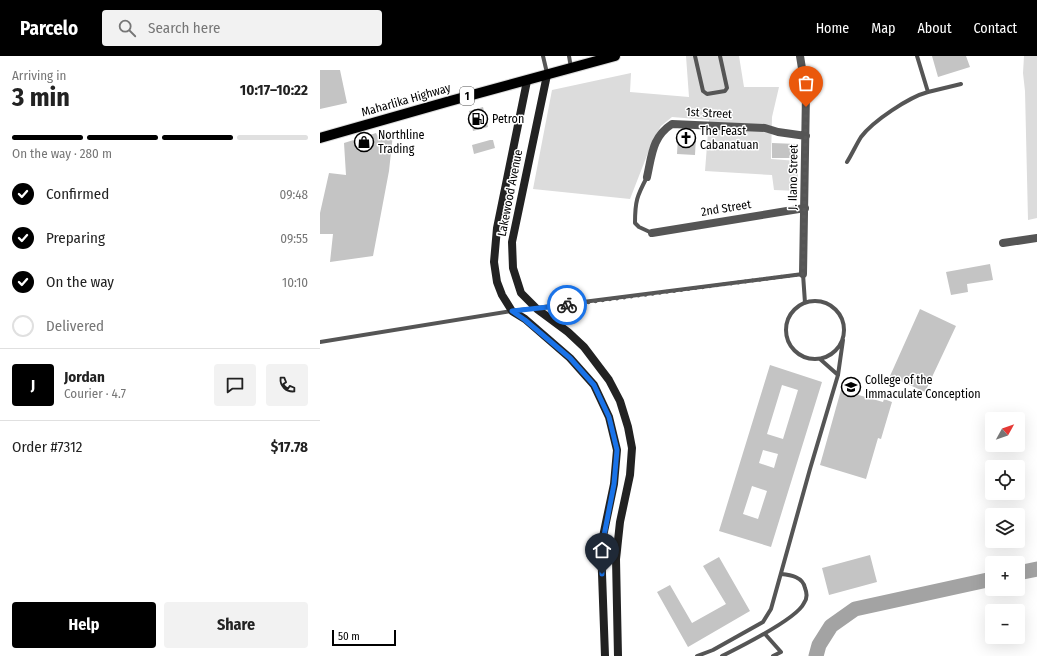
<!DOCTYPE html>
<meta charset="utf-8">
<style>
:root{--surface:#fff;--page:#f2f2f2;--text:#222;--muted:#767676;--line:#e0e0e0;--accent:#000}
body{margin:0;font-family:"Fira Sans Condensed",sans-serif;background:var(--page);color:var(--text);height:100vh;display:flex;flex-direction:column;font-size:15px;white-space:nowrap}
*{box-sizing:border-box;margin:0}
p{font-size:13px;color:var(--muted)}
.icon{flex:none;width:22px;height:22px;fill:none;stroke:currentColor;stroke-width:2;stroke-linecap:round;stroke-linejoin:round}
.map{position:relative;flex:1;overflow:hidden}
.sheet{display:flex;flex-direction:column;background:var(--surface);width:320px}
.sheet>*{flex:none}
.needle{width:26px;rotate:50deg}
.buttons{position:absolute;left:665px;top:356px;display:grid;gap:8px}
.buttons a{display:grid;place-items:center;width:40px;height:40px;border-radius:4px;background:var(--surface);box-shadow:0 4px 16px #0002;font-size:20px}
.scale{position:absolute;left:12px;bottom:10px;width:64px;box-sizing:border-box;padding-left:4px;border:2px solid #000;border-top:0;font-size:11px;line-height:14px;white-space:nowrap;color:#000;-webkit-text-stroke:3px #fff;paint-order:stroke}
.pin{position:absolute;display:grid;place-items:center;width:34px;height:34px;color:#fff;margin:-41px -17px;border-radius:50% 50% 50% 0;rotate:-45deg;box-shadow:0 0 4px #0007}
.pin .icon{rotate:45deg}
.courier{position:absolute;display:grid;place-items:center;width:40px;height:40px;margin:-20px;border:3px solid #1a73e8;border-radius:50%;background:#fff;color:#222;box-shadow:0 1px 5px #0007}
.headline em{font-style:normal;font-weight:700}
.headline div{display:flex;flex-direction:column-reverse}
.headline{display:flex;align-items:center;justify-content:space-between;height:68px;padding:0 12px}
h1{font-size:26px;font-weight:700;line-height:30px}
.bar{display:grid;grid-template-columns:repeat(4,1fr);gap:6px 4px;align-content:center;height:48px;padding:0 12px}
.bar i{height:5px;border-radius:3px;background:var(--line)}
.bar .current{background:var(--accent)}
.bar p{grid-column:span 4}
.line{display:flex;align-items:center;gap:10px;padding:0 12px;border-top:1px solid var(--line)}
.line div{flex:1}
.round{display:grid;place-items:center;flex:none;width:42px;height:42px;border-radius:4px;background:var(--page)}
ol{padding:0 12px;list-style:none}
li{display:flex;align-items:center;gap:12px;height:44px}
li p{margin-inline-start:auto}
li .icon{padding:4px;border-radius:50%;background:var(--accent);color:#fff;stroke-width:4}
li:last-child{color:var(--muted)}
li i{width:22px;height:22px;border:2px solid var(--line);border-radius:50%}
.button{display:flex;gap:8px;margin-top:auto;padding:8px 12px}
.button a{flex:1;height:46px;border-radius:4px;background:var(--accent);color:#fff;font-size:16px;font-weight:700;line-height:46px;text-align:center}
.button a+a{background:var(--page);color:var(--text)}
header{display:flex;align-items:center;gap:24px;box-sizing:border-box;height:56px;padding:0 20px;background:var(--accent);color:#fff}
header strong{font-size:19px}
nav{display:flex;gap:22px;margin-inline-start:auto;font-size:14px}
.search{width:280px;height:36px;background:var(--page);display:flex;align-items:center;gap:10px;box-sizing:border-box;padding:0 14px;border-radius:4px;color:var(--muted);font-size:15px}
main{display:flex;flex:1;min-height:0}
.map>svg:first-child{display:block}
.green{fill:#dcdcdc}
.lines{fill:none;stroke-linecap:round;stroke-linejoin:round}
.river{stroke:#a3a3a3;stroke-width:15}
.building{fill:#c4c4c4;fill-rule:evenodd}
.primary-casing{stroke:#dbdbdb;stroke-width:12}
.service{stroke:#555;stroke-width:4}
.minor{stroke:#555;stroke-width:8}
.secondary{stroke:#222;stroke-width:8}
.primary{stroke:#000;stroke-width:10}
.done{stroke:#595959;stroke-width:4;stroke-dasharray:0 7.2}
.route{stroke:#1a73e8;stroke-width:5}
.labels{text-anchor:middle;dominant-baseline:central;stroke-width:3;stroke-linejoin:round;paint-order:stroke}
.shield{fill:#fff;stroke:#4c4c4c;stroke-width:1}
.shield-label{font-size:11px;font-weight:bold;fill:#000}
.street-label{font-size:12px;fill:#000;stroke:#fff}
.poi-label{font-size:12px;fill:#000;stroke:#fff;text-anchor:start}
</style>
<header>
<strong>Parcelo</strong>
<div class="search"><svg class="icon" aria-label="search" viewBox="0 0 24 24"><circle cx="10" cy="10" r="6"/><path d="M15 15l6 6"/></svg>Search here</div>
<nav><a>Home</a><a>Map</a><a>About</a><a>Contact</a></nav>
</header>
<main>
<section class="sheet">
<div class="headline"><div><h1>3 min</h1><p>Arriving in</p></div><em>10:17–10:22</em></div>
<div class="bar"><i class="current"></i><i class="current"></i><i class="current"></i><i></i><p>On the way · 280 m</p></div>
<ol>
<li><svg class="icon" aria-label="check" viewBox="0 0 24 24"><path d="M5 12l5 5 9-10"/></svg>Confirmed<p>09:48</p></li>
<li><svg class="icon" aria-label="check" viewBox="0 0 24 24"><path d="M5 12l5 5 9-10"/></svg>Preparing<p>09:55</p></li>
<li><svg class="icon" aria-label="check" viewBox="0 0 24 24"><path d="M5 12l5 5 9-10"/></svg>On the way<p>10:10</p></li>
<li><i></i>Delivered</li>
</ol>
<div class="line" style="height:72px"><b class="round" style="background:var(--accent);color:#fff">J</b><div><b>Jordan</b><p>Courier · 4.7</p></div><a class="round"><svg class="icon" aria-label="chat" viewBox="0 0 24 24"><path d="M4 5h16v11H9l-5 4z"/></svg></a><a class="round"><svg class="icon" aria-label="phone" viewBox="0 0 24 24"><path d="M5 4h4l2 5-3 2q2 4 5 5l2-3 5 2v4C11 20 4 13 5 4z"/></svg></a></div>
<div class="line" style="height:52px"><div>Order #7312</div><b>$17.78</b></div>
<div class="button"><a>Help</a><a>Share</a></div>
</section>
<div class="map">
<svg width="717" height="600" viewBox="0 0 717 600">
<rect width="100%" height="100%" fill="#fff"/>
<!-- green -->
<path class="green" d="M 366,0 L 419,0 L 424,31 L 459,31 L 452,61 L 451,103 L 478,105 L 478,135 L 454,134 L 452,119 L 385,115 L 389,64 L 352,61 L 341,70 L 333,84 L 310,143 L 213,133 L 232,34 L 311,17 L 310,36 L 369,41 Z
M 704,0 L 717,0 L 717,162 L 708,164 L 705,35 L 703,17 Z"/>
<g class="lines">
<!-- river -->
<path class="river" d="M 698,517 L 717,513
M 496,600 L 499,589 L 511,570 L 535,553 L 672,523"/>
</g>
<!-- building -->
<path class="building" d="M 612,0 L 646,0 L 650,11 L 618,21 Z
M 0,14 L 20,14 L 27,47 L 0,53 Z
M 163,51 L 168,71 L 153,75 L 149,55 Z
M 56,77 L 58,81 L 73,78 L 69,115 L 53,200 L 10,206 L 13,178 L 0,178 L 0,157 L 9,117 L 26,119 L 24,87 Z
M 358,79 L 376,80 L 375,99 L 357,98 Z
M 170,84 L 173,84 L 175,92 L 154,98 L 152,89 Z
M 452,87 L 477,88 L 477,102 L 452,102 Z
M 670,208 L 673,224 L 647,228 L 648,236 L 631,239 L 626,216 Z
M 600,253 L 636,270 L 605,336 L 570,320 Z
M 450,309 L 502,326 L 451,491 L 399,475 ZM 462,329 L 478,334 L 463,383 L 447,378 ZM 443,394 L 458,398 L 454,412 L 439,407 ZM 432,430 L 447,435 L 438,463 L 423,458 Z
M 521,334 L 563,346 L 564,343 L 572,346 L 561,383 L 558,382 L 546,423 L 500,409 Z
M 550,499 L 557,526 L 509,539 L 502,512 Z
M 399,501 L 430,555 L 368,591 L 337,536 L 350,529 L 372,567 L 406,548 L 383,510 Z"/>
<g class="lines">
<!-- primary casing -->
<g class="primary-casing">
<path id="primary" d="M 0,82 L 130,45 L 295,0"/>
</g>
<!-- service -->
<path class="service" d="M 223,0 L 227,17
M 249,0 L 251,12
M 375,0 L 383,35 L 387,38 L 405,35 L 407,32 L 400,0
M 597,0 L 608,36 L 641,28
M 527,106 C 532,98 536,89 541,81 C 553,65 589,41 608,36
M 327,121 C 317,140 315,145 315,167 L 319,171 L 332,177
M466 274a29 29 0 1 1 58 0a29 29 0 1 1-58 0Z
M 0,286 L 192,255 L 483,218 L 485,247
M 500,303 L 518,319
M 445,578 L 461,596 L 453,600
M 377,600 L 393,594 L 443,566 L 451,553 L 490,413 L 518,319 L 523,284
M 402,600 C 420,591 477,563 484,547 C 487,543 487,537 485,532 C 483,521 471,519 461,518"/>
<!-- minor -->
<path class="minor" d="M 480,0 L 486,37 L 483,218
M 327,121 C 332,99 332,81 352,68 L 445,72 L 458,76 L 486,80
M 332,177 L 485,152
M 683,187 L 717,182"/>
<!-- secondary -->
<path class="secondary" d="M 227,19 L 192,186 L 193,212 L 201,237 L 217,253 L 248,276 L 264,291 L 289,324 L 300,345 L 308,371 L 312,392 L 310,419 L 300,466 L 296,503 L 298,600
M 207,25 L 177,172 L 174,206 L 177,226 L 182,239 L 192,255 L 205,263 L 250,302 L 274,329 L 289,361 L 297,394 L 294,428 L 281,490 L 285,600"/>
<!-- primary -->
<use href="#primary" class="primary"/>
</g>
<g class="lines">
<!-- done -->
<path class="done" d="M 247,249 L 483,218 L 486,51"/>
<!-- route -->
<path class="route" d="M 247,249 L 192,255 L 205,264 L 250,302 L 274,329 L 289,361 L 297,394 L 294,428 L 282,490 L 282,518"/>
</g>
<!-- icons -->
<defs>
<g id="fuel-ring" transform="scale(1)"><circle r="9.5" fill="#fff" stroke="#000" stroke-width="1.5"/><path d="M-5.5-6h7V0h2V4h1.3V-2.5L3-4.5l.8-.8L6-3V5H2.5V1h-1V6h-7ZM-4.2-4.7v3.2H.2V-4.7Z" fill="#000"/></g>
<g id="church-ring" transform="scale(1)"><circle r="9.5" fill="#fff" stroke="#000" stroke-width="1.5"/><path d="M-1.2-6h2.4v3.5h3.3v2.4h-3.3V6h-2.4V-.1h-3.3v-2.4h3.3Z" fill="#000"/></g>
<g id="shop-ring" transform="scale(1)"><circle r="9.5" fill="#fff" stroke="#000" stroke-width="1.5"/><path d="M-5-2.5h2.3a2.7 3.5 0 0 1 5.4 0H5L5.5 6h-11ZM-1.5-2.5h3a1.5 2.3 0 0 0-3 0Z" fill="#000"/></g>
<g id="university-ring" transform="scale(1)"><circle r="9.5" fill="#fff" stroke="#000" stroke-width="1.5"/><path d="M0-5L7-2L0 1L-7-2ZM-4 1L0 2.5L4 1V4Q0 6-4 4Z" fill="#000"/></g>
</defs>
<g fill-rule="evenodd">
<use href="#fuel-ring" x="158" y="63"/>
<use href="#church-ring" x="366" y="82"/>
<use href="#shop-ring" x="44" y="86"/>
<use href="#university-ring" x="531" y="331"/>
</g>
<g class="labels">
<!-- shield labels -->
<rect class="shield" x="140" y="31" width="14" height="18" rx="3"/>
<g class="shield-label">
<text x="147" y="40">1</text>
</g>
<!-- street labels -->
<g class="street-label">
<text transform="translate(86 44) rotate(-16)">Maharlika Highway</text>
<text transform="translate(389 57) rotate(3)">1st Street</text>
<text transform="translate(473 121) rotate(-89)">J. Ilano Street</text>
<text transform="translate(190 137) rotate(-79)">Lakewood Avenue</text>
<text transform="translate(406 152) rotate(-9)">2nd Street</text>
</g>
<!-- poi labels -->
<g class="poi-label">
<text x="172" y="63">Petron</text>
<text x="380" y="75">The Feast<tspan x="380" dy="14">Cabanatuan</tspan></text>
<text x="58" y="79">Northline<tspan x="58" dy="14">Trading</tspan></text>
<text x="545" y="324">College of the<tspan x="545" dy="14">Immaculate Conception</tspan></text>
</g>
</g>
</svg>
<div class="buttons">
<a><svg class="needle" viewBox="-14 -14 28 28"><path d="M0-13l5 13h-10z" fill="#e53935"/><path d="M0 13l5-13h-10z" fill="#767676"/></svg></a>
<a><svg class="icon" aria-label="locate" viewBox="0 0 24 24"><circle cx="12" cy="12" r="6"/><path d="M12 2v4M12 18v4M2 12h4M18 12h4"/></svg></a>
<a><svg class="icon" aria-label="layers" viewBox="0 0 24 24"><path d="M12 4l9 5-9 5-9-5zM3 14l9 5 9-5"/></svg></a>
<a>+</a>
<a>−</a>
</div>
<div class="scale">50 m</div>
<div class="pin" style="left:486px;top:51px;background:#ea580c"><svg class="icon" aria-label="bag" viewBox="0 0 24 24"><path d="M5 8h14l-1 12H6zM9 8a3 3 0 0 1 6 0"/></svg></div>
<div class="pin" style="left:282px;top:518px;background:#1f2937"><svg class="icon" aria-label="home" viewBox="0 0 24 24"><path d="M3 11l9-7 9 7M6 9v11h12V9"/></svg></div>
<div class="courier" style="left:247px;top:249px"><svg class="icon" aria-label="bike" viewBox="0 0 24 24"><circle cx="6" cy="16" r="4"/><circle cx="18" cy="16" r="4"/><path d="M6 16l4-8h5l3 8M10 8l3 8H6M13 5h3"/></svg></div>
</div>
</main>
